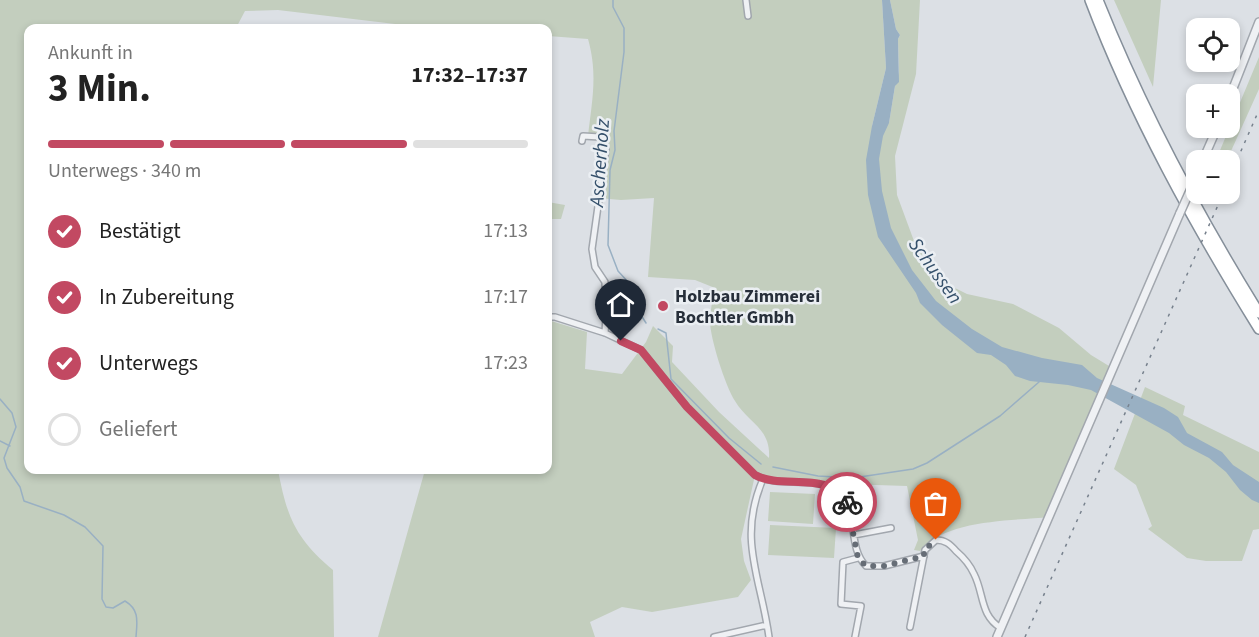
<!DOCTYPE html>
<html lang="de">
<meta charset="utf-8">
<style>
:root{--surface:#fff;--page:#f2f2f2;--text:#222;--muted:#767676;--line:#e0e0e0;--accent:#c24962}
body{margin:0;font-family:"Source Sans 3",sans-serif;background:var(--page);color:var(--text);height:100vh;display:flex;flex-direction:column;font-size:22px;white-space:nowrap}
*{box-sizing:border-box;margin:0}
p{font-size:20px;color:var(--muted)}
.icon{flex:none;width:33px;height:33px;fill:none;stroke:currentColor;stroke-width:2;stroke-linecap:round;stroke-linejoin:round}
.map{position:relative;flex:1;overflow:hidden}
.drawer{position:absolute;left:24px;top:24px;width:528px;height:450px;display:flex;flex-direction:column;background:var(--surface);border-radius:12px;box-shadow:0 3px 9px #0003}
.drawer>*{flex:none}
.fabs{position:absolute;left:1186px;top:18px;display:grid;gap:12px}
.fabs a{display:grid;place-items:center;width:54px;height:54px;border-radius:12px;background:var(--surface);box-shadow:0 3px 9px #0003;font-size:30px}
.pin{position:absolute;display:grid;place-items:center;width:51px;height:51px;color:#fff;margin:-62px -26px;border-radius:50% 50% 50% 0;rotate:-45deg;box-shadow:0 0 6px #0007}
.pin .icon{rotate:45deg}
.courier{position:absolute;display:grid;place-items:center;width:60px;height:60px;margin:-30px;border:4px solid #c24962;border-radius:50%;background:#fff;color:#222;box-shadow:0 2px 8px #0007}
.overview em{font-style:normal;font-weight:700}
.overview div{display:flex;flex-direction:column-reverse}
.overview{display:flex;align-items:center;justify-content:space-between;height:102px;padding:0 24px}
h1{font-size:39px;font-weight:700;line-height:45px}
.bar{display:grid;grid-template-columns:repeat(4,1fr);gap:9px 6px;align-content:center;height:72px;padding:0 24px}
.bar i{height:8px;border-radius:4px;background:var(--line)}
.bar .on{background:var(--accent)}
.bar p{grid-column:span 4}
ol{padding:0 24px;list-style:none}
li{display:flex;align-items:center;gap:18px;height:66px}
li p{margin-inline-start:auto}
li .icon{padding:6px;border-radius:50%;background:var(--accent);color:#fff;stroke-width:4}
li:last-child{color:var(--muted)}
li i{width:33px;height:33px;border:3px solid var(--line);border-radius:50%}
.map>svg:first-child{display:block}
.green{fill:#c3cebe}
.water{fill:#99b0c3}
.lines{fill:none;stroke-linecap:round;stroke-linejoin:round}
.stream{stroke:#99b0c3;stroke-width:1.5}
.minor-casing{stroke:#a2a7ae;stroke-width:8}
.tertiary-casing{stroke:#a2a7ae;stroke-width:10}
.trunk-casing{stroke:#858f9a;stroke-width:12}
.minor{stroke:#eff1f4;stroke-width:5}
.tertiary{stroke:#eff1f4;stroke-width:7}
.trunk{stroke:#fff;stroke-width:9}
.rail{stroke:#77818d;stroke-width:1.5;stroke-dasharray:3 6;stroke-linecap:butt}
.tertiary-bridge-casing{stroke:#a2a7ae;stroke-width:10;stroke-linecap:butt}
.tertiary-bridge{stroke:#eff1f4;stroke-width:7}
.done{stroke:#666d76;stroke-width:6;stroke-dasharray:0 10.8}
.route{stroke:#c24962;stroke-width:8}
.poi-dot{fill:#c24962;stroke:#ebeff3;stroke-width:2}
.labels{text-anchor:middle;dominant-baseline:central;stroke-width:5;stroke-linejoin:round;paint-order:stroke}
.poi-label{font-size:18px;font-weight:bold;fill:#272f3a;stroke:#ebeff3;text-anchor:start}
.water-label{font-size:20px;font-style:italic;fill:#35506b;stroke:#ebeff3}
</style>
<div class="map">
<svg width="1259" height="637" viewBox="0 0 1259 637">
<rect width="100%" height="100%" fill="#dce0e5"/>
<!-- green -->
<path class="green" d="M 0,0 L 882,0 L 886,68 L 872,126 L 889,123 L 895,86 L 899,72 L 898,39 L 900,35 L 896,29 L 890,0 L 920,0 L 916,74 L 895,156 L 897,195 L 914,241 L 933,271 L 949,285 L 967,294 L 1013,304 L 1059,328 L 1091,355 L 1109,366 L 1094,401 L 1101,400 L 1050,517 C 1012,521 946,519 920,551 L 914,550 L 918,540 L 907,486 L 814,483 L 763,479 L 755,475 L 741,539 L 744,561 L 751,580 L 738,597 L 652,612 L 622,607 L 590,622 L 595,637 L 378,637 L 425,470 L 548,470 L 548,320 L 587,332 L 585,369 L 622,374 L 646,342 L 653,326 L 673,346 L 672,362 L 719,412 L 769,458 C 771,428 748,423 735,401 C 725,385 710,338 710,321 C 710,310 713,299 715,288 L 695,280 L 648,277 L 654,198 L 621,200 L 598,198 L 606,149 L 603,140 L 588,136 C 592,101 598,74 588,39 L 548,36 L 548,28 L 420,28 L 420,27 L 278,10 L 245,11 L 236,28 L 28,28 L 28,470 L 278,470 C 287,517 295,538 333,570 L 334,637 L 0,637 Z
M 1114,0 L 1161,0 L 1153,87 Z
M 1259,57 L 1259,89 L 1227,160 L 1216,160 Z
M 548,202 L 565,205 L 561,219 L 548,219 L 548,221 Z
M 1145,387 L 1185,406 L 1183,415 L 1259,452 L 1259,529 L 1253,530 L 1242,561 L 1206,561 L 1187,558 L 1148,529 L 1152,526 L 1136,485 L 1114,469 Z
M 770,492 L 815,494 L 813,524 L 768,521 Z
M 770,525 L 836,528 L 834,558 L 768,555 Z"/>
<!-- water -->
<path class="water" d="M 882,0 L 890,0 L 896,29 L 900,35 L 898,39 L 899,82 L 895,86 L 889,123 L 883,136 L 879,159 L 882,191 L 891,228 L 912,270 L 936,301 L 972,329 L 1002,347 L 1042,358 L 1082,365 L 1097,378 L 1164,408 L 1178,417 L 1187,433 L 1222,452 L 1233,465 L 1259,482 L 1259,503 L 1252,500 L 1240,490 L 1226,472 L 1209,458 L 1184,445 L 1169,433 L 1091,390 L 1068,385 L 1030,381 L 1015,376 L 1006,365 L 991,355 L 977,353 L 942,325 L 920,303 L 916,293 L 878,237 L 868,195 L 866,160 L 872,126 L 886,68 Z"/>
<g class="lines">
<!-- stream -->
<path class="stream" d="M 613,0 L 613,7 L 624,28 L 624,52 L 614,131 L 615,150 L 610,170 L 608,245 L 618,271 L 629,283 L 634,304 L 646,323
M 658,329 L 666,333 L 671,379 L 729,438 L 761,464
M 0,399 L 12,413 L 16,427 L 4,458 L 7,468 L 20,487 L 24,501 L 64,515 L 85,527 L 103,546 L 102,599 L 106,607 L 113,608 L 125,601 C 140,610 137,622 136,637
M 0,441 L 10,446
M 773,467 L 818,476 L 853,478 L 913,469 L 927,463 L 1000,416 L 1039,382"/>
<!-- minor casing -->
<g class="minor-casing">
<path id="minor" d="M 746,0 L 748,16
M 582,141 L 583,136 L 600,137 L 605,144 L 606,149 L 592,249 L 595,267 L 605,282 L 606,315 L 605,333
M 548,317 L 555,317 L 605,333 L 641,350 L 687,407 L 755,475 C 778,488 809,476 832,489 C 862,505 845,545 866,566 L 884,566 L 924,556
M 763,479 C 737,539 761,578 769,637
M 854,535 L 891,528
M 910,627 L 925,550 L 936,540 C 945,540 950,544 956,551 C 963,557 970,565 974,574 C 984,593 980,616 1001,628
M 714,637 L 767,625
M 855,637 L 861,606 L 841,604 L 843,562 L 858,558"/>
</g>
<!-- tertiary casing -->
<g class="tertiary-casing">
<path id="tertiary" d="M 1230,96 L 1259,22
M 1203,160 L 1217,128
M 1193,184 L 1197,174
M 997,637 L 1180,213"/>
</g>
<!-- trunk casing -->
<g class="trunk-casing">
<path id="trunk" d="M 1090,0 C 1134,116 1194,224 1259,329
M 1098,0 C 1142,110 1197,213 1259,313"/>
</g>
<!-- minor -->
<use href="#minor" class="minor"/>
<!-- tertiary -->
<use href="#tertiary" class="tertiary"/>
<!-- trunk -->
<use href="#trunk" class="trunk"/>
<!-- rail -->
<path class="rail" d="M 1230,176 L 1259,110
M 1025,637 L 1223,194"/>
<!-- tertiary-bridge casing -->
<g class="tertiary-bridge-casing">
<path id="tertiary-bridge" d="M 1180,213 L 1193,184"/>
</g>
<!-- tertiary-bridge -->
<use href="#tertiary-bridge" class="tertiary-bridge"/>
</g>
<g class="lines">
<!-- done -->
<path class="done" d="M 847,502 L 858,558 L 866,566 L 884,566 L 924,556 L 924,550 L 936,540"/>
<!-- route -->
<path class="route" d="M 621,341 L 641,350 L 687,407 L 755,475 C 782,490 828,470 847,502"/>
</g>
<!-- markers -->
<circle class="poi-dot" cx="663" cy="306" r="6"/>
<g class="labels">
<!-- poi labels -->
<g class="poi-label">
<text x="675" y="296">Holzbau Zimmerei<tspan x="675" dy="21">Bochtler Gmbh</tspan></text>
</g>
<!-- water labels -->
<g class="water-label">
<text transform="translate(600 163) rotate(-86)">Ascherholz</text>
<text transform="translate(935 271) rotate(54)">Schussen</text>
</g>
</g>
</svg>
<div class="fabs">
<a><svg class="icon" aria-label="locate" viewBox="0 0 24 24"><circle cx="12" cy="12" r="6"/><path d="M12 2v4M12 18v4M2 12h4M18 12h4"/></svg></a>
<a>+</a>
<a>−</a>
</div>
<div class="pin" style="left:936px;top:540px;background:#ea580c"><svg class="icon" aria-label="bag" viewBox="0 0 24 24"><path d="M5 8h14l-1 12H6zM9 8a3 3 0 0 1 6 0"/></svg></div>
<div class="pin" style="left:621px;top:341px;background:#1f2937"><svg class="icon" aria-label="home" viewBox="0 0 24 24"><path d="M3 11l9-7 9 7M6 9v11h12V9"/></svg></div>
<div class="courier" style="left:847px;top:502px"><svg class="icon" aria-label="bike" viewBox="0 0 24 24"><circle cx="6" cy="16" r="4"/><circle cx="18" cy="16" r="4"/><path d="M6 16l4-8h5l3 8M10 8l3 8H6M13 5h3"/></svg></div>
<section class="drawer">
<div class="overview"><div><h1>3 Min.</h1><p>Ankunft in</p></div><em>17:32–17:37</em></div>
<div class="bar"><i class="on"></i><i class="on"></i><i class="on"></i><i></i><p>Unterwegs · 340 m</p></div>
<ol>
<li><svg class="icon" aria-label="check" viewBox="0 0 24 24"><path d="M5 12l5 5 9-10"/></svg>Bestätigt<p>17:13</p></li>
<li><svg class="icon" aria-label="check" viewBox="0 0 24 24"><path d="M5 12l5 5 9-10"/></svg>In Zubereitung<p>17:17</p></li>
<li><svg class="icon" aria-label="check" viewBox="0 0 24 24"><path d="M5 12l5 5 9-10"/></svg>Unterwegs<p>17:23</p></li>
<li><i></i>Geliefert</li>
</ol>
</section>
</div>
